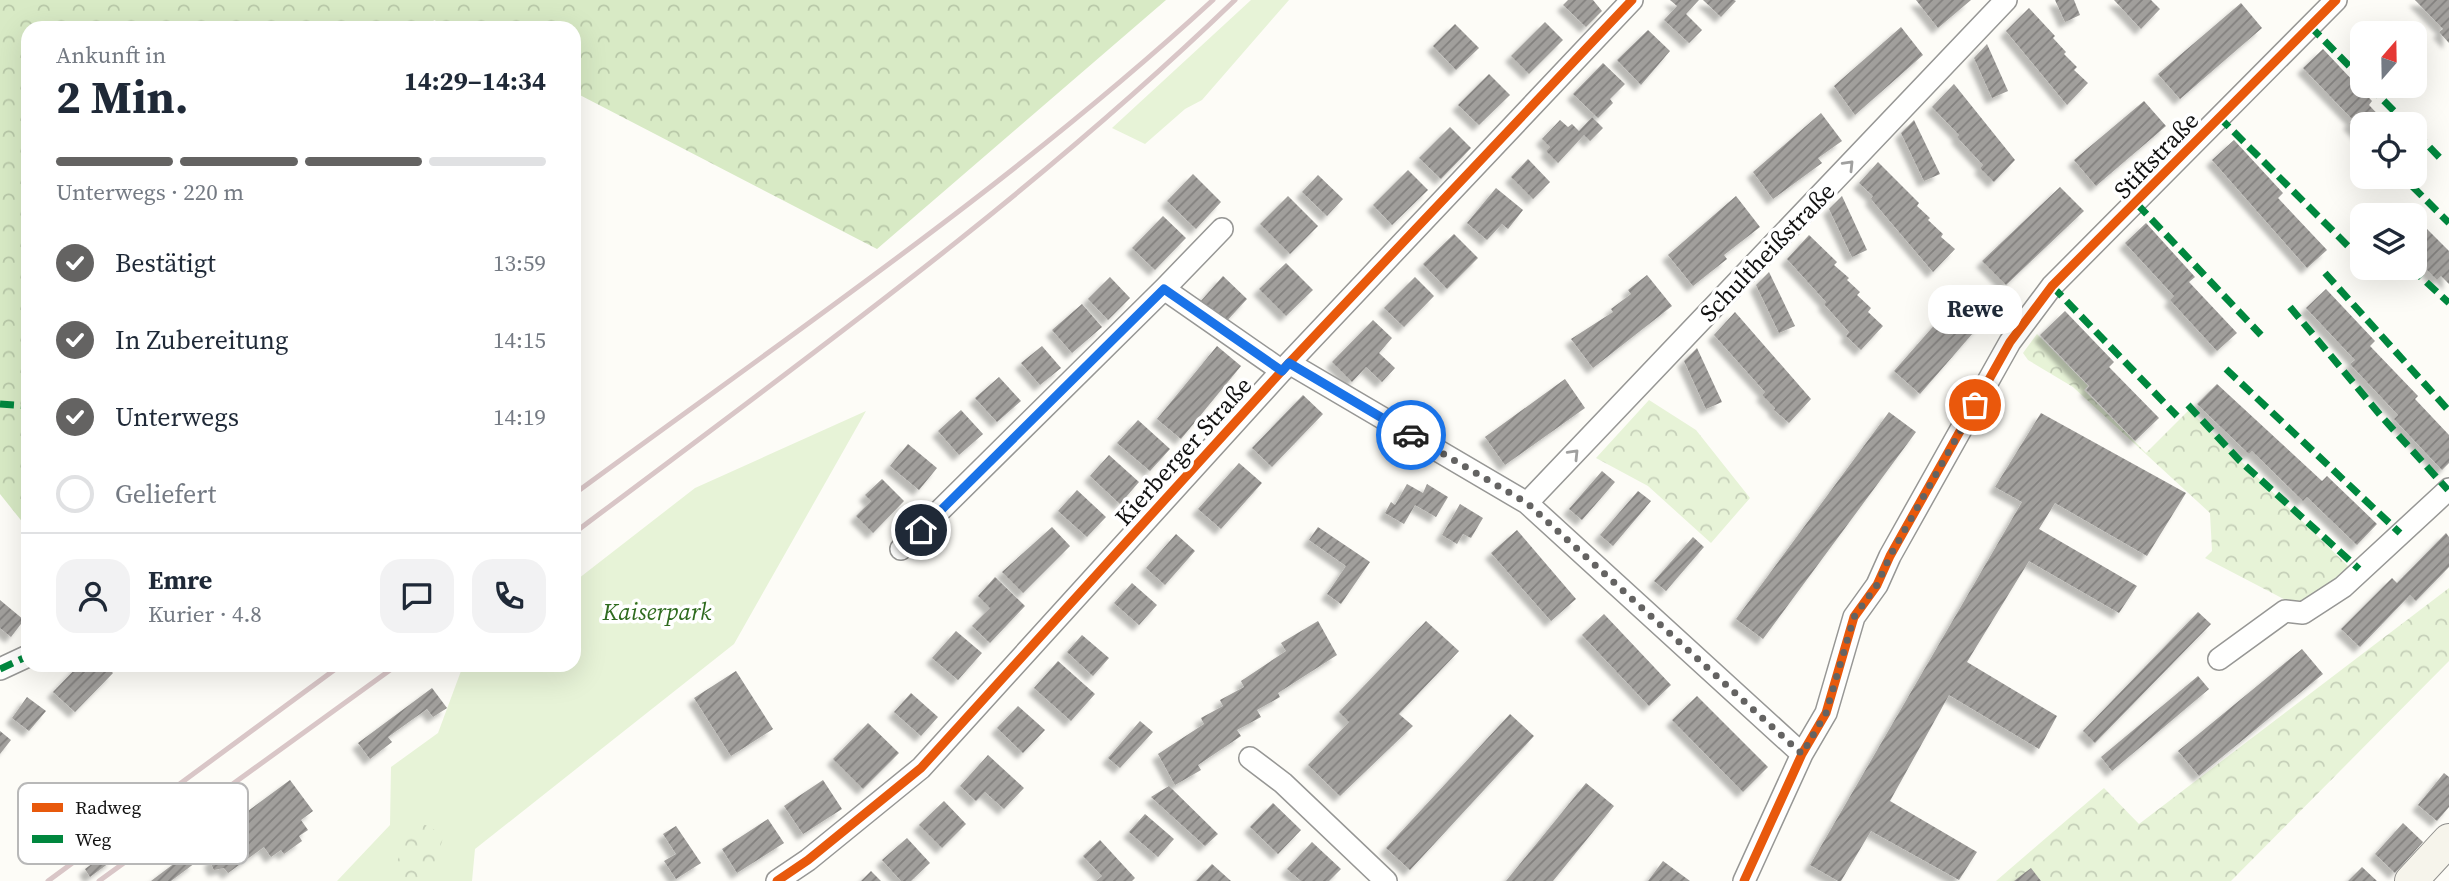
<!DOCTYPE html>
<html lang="de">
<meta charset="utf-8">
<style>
:root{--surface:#fff;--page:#f2f2f3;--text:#1f2937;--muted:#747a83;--line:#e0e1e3;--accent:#646362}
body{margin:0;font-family:"Source Serif 4",serif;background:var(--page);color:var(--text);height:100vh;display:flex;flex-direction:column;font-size:26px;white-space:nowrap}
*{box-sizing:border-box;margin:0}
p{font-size:23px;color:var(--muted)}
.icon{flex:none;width:38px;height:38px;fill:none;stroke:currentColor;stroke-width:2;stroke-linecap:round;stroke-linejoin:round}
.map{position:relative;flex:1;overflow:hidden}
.sheet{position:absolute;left:21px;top:21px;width:560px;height:651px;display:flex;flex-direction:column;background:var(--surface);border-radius:21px;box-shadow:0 7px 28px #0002}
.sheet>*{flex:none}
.needle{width:46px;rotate:20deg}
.buttons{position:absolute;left:2350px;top:21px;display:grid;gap:14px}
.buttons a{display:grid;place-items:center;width:77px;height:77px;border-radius:14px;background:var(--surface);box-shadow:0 7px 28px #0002;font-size:35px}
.pin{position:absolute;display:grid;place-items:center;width:60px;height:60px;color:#fff;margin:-30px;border:4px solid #fff;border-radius:50%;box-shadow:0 2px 7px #0007}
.courier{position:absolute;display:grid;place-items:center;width:70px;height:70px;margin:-35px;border:5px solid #1a73e8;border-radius:50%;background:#fff;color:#222;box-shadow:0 2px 9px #0007}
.bubble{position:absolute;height:49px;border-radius:21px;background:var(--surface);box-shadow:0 7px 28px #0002;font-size:23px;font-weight:700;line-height:49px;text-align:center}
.headline em{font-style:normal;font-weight:700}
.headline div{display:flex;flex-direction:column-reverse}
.headline{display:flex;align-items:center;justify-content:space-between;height:119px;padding:0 35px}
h1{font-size:46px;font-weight:700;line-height:52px}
.bar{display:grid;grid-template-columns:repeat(4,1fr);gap:10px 7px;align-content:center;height:84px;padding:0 35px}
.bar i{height:9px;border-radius:5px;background:var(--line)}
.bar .active{background:var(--accent)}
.bar p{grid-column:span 4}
.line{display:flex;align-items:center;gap:18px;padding:0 35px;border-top:2px solid var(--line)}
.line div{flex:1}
.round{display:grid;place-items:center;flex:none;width:74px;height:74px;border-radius:21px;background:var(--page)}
ol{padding:0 35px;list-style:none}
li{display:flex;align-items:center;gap:21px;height:77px}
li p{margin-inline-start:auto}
li .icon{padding:7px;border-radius:50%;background:var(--accent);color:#fff;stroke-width:4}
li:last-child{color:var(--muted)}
li i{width:38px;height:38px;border:4px solid var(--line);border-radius:50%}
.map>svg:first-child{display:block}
.grass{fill:#e7f3d7}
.forest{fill:url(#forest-crowns)}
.park{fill:url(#park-crowns)}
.building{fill:url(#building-hatch);filter:url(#shadow)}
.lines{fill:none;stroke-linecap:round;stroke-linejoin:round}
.street-casing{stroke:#979795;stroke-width:24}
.secondary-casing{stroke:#8e8d8b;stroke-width:34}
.street{stroke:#fffffe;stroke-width:21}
.secondary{stroke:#f6f4eb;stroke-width:32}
.rail{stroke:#d9c6c7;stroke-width:5}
.quiet{stroke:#00873e;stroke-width:7;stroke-dasharray:14 7;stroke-linecap:butt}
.cycleway-casing{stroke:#fff;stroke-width:13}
.cycleway{stroke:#e8590c;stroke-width:9}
.oneway{stroke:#a0a09f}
.done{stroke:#646362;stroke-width:7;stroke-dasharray:0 12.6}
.route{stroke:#1a73e8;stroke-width:9}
.labels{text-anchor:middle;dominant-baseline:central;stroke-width:7;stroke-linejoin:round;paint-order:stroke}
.street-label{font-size:24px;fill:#111;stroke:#fff}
.park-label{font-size:24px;font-style:italic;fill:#2f6b1f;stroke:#fff}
.key{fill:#fff;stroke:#b8b8b8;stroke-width:2}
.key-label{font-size:19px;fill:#111}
</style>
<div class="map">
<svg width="2449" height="881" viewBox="0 0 2449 881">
<defs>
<pattern id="forest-crowns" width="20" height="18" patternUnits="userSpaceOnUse" patternTransform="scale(1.75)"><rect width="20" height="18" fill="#d8eac5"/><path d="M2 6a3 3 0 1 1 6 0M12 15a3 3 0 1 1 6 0" fill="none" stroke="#b8c8a8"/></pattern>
<pattern id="park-crowns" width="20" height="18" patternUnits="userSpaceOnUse" patternTransform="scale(1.75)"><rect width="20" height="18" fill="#e7f3d7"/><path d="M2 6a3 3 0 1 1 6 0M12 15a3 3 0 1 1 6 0" fill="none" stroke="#c5cfb8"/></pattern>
<pattern id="building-hatch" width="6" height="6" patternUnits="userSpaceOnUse" patternTransform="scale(1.75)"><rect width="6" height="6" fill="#a19f9c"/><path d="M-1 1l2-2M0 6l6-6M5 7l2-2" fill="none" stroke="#82807e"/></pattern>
<filter id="shadow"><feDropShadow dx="-6" dy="6" stdDeviation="2" flood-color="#0004"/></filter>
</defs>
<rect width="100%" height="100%" fill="#fdfcf7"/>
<!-- grass -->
<path class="grass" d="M 1251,0 L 1289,0 L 1202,100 L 1185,109 L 1145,144 L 1112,128 Z
M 866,411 L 734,644 L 475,849 L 472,881 L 337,881 L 390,825 L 391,767 L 438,733 L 461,671 L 469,665 L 574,665 L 574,582 L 695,488 Z"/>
<!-- forest -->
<path class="forest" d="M 0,0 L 1166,0 L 877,249 L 574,92 L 574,28 L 450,28 L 434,20 L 430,28 L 28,28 L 28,529 L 0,494 Z"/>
<!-- park -->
<path class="park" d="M 2037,334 L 2088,386 L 2084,390 L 2146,453 L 2189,410 L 2350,568 L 2299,607 L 2205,558 L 2212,551 L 2210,513 L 2073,387 L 2028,360 L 2023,353 Z
M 1649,400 L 1696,430 L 1750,498 L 1711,543 L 1648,486 L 1596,458 Z
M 2449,588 L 2449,661 L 2231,881 L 1996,881 L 2104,788 L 2139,824 Z
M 416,820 L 444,835 L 429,881 L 388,881 Z"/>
<!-- building -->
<path class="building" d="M 1568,0 L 1593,0 L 1602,11 L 1586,27 L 1563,5 Z
M 1670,0 L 1699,0 L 1686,14 L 1702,30 L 1689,43 L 1664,20 L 1677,6 Z
M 1703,0 L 1734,0 L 1736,1 L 1721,17 Z
M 1916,0 L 1971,0 L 1938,28 Z
M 2055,0 L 2074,0 L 2080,15 L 2065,22 Z
M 2114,0 L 2151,0 L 2160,9 L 2141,29 Z
M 2415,0 L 2449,0 L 2449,43 L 2439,32 L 2443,29 Z
M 2241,3 L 2262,28 L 2180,99 L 2158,74 Z
M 2029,8 L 2055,36 L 2053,38 L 2066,52 L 2064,54 L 2077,67 L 2074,70 L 2088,83 L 2067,105 L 2006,31 Z
M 1545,22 L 1563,40 L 1529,74 L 1511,56 Z
M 1455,24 L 1479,48 L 1456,70 L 1433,46 Z
M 1901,27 L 1923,55 L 1855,115 L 1834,86 Z
M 1648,30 L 1670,51 L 1641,85 L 1617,60 Z
M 1987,44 L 2008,91 L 1992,98 L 1974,58 Z
M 2323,49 L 2372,101 L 2369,105 L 2387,124 L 2362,124 L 2362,137 L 2349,123 L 2353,120 L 2303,68 Z
M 1603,63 L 1625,84 L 1610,99 L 1613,103 L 1598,118 L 1573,94 Z
M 1489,74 L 1510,95 L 1479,125 L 1458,105 Z
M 1954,84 L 2015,160 L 1994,182 L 1980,168 L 1983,165 L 1957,137 L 1959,135 L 1932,107 Z
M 2144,101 L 2166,126 L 2096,186 L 2074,160 Z
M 1821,113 L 1842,141 L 1818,158 L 1822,163 L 1773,199 L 1753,172 Z
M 1592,117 L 1603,128 L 1590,141 L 1584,135 L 1558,163 L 1546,151 L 1550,147 L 1542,139 L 1560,120 L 1568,127 L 1572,124 L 1579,131 Z
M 1914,120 L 1940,174 L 1924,181 L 1901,133 Z
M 1450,127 L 1471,148 L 1441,179 L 1419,158 Z
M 2234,140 L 2283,193 L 2278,198 L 2327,250 L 2307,268 L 2212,160 Z
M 1528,159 L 1550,182 L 1533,199 L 1511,177 Z
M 1878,162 L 1919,203 L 1917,206 L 1930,218 L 1928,220 L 1943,234 L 1941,237 L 1955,249 L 1933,272 L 1871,199 L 1873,196 L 1859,183 Z
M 1408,170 L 1428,190 L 1392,225 L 1373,205 Z
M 1193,174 L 1221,202 L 1196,229 L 1167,201 Z
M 1318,175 L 1343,199 L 1327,216 L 1302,192 Z
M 2060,187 L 2084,211 L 2006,285 L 1982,261 Z
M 1496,188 L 1523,210 L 1508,229 L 1502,224 L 1487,240 L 1467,223 Z
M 1288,196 L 1318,226 L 1290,254 L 1260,224 Z
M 1736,196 L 1760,227 L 1724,255 L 1727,259 L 1693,286 L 1668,255 Z
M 1842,196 L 1867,250 L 1852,257 L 1829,209 Z
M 1163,216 L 1186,238 L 1155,270 L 1132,248 Z
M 2415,217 L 2449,251 L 2449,284 L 2441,276 L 2437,280 L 2415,258 Z
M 2146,223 L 2195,277 L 2189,282 L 2237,333 L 2217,351 L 2170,300 L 2174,296 L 2125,243 Z
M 1454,234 L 1478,258 L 1447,289 L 1423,264 Z
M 1809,235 L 1837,262 L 1834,265 L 1849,278 L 1847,280 L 1860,292 L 1857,295 L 1871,308 L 1868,312 L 1883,326 L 1861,350 L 1846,336 L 1849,332 L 1824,304 L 1826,302 L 1787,259 Z
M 1286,263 L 1313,290 L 1286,316 L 1259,289 Z
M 1769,272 L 1795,326 L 1779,333 L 1756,285 Z
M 1647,275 L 1672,306 L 1593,368 L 1571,339 L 1613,312 L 1611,309 L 1631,294 L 1628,290 Z
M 1223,276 L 1247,299 L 1224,324 L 1200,302 Z
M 1110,277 L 1130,298 L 1108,320 L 1088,299 Z
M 1415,277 L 1434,296 L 1404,327 L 1384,308 Z
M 1967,288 L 1993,310 L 1920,394 L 1894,371 Z
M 2326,289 L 2375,341 L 2370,346 L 2418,396 L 2415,399 L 2449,435 L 2449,463 L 2442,470 L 2394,419 L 2398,415 L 2350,364 L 2355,360 L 2306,308 Z
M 1082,304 L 1102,327 L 1072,353 L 1052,330 Z
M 2065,311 L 2114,362 L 2109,367 L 2159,418 L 2135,441 L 2086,390 L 2089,386 L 2040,335 Z
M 1735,312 L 1811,399 L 1789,423 L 1774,410 L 1775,408 L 1762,395 L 1765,392 L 1714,335 Z
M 1373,320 L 1392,338 L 1379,353 L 1395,368 L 1382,382 L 1366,367 L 1352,382 L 1332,362 Z
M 1042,346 L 1061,368 L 1040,385 L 1021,363 Z
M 1217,346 L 1241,366 L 1181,439 L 1157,419 Z
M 1697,348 L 1722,402 L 1706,409 L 1684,361 Z
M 999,377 L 1021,401 L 997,422 L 975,398 Z
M 1565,379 L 1585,408 L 1505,465 L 1485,437 Z
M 2217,384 L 2322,481 L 2327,476 L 2377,524 L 2357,545 L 2307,497 L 2303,501 L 2252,451 L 2249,454 L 2197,404 Z
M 1303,395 L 1323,414 L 1272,467 L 1252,448 Z
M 961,410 L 983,434 L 959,455 L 938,431 Z
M 1889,412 L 1916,432 L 1763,639 L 1736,619 Z
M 2041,413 L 2186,493 L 2147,556 L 2055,503 L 2039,529 L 2137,586 L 2119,613 L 2029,561 L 1967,662 L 2057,716 L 2039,749 L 1949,695 L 1890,801 L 1977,852 L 1959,880 L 1871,831 L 1841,881 L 1838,881 L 1810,865 L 2022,502 L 1995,487 Z
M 1138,420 L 1170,449 L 1150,471 L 1117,443 Z
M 908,444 L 937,468 L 919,490 L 890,466 Z
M 1109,455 L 1139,482 L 1120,504 L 1090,476 Z
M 1239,463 L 1262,483 L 1221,529 L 1198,509 Z
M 1602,471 L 1615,482 L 1582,520 L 1569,509 Z
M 882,479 L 904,501 L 873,533 L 856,516 L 871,501 L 865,495 Z
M 1407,484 L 1423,493 L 1427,484 L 1448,497 L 1436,517 L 1415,505 L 1404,524 L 1385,513 L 1391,502 L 1395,505 Z
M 1077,490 L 1106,517 L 1087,537 L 1058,511 Z
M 1638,491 L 1651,501 L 1613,546 L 1600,535 Z
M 1460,504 L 1483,518 L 1471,538 L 1463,534 L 1457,544 L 1442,535 Z
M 1052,527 L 1070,546 L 1023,593 L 1002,572 Z
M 1318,527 L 1370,562 L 1341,604 L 1327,594 L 1346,566 L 1309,540 Z
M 1517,530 L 1576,599 L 1551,621 L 1491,553 Z
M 2446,533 L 2449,537 L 2449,567 L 2416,601 L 2410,595 L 2360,647 L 2341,629 L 2392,578 L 2397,583 Z
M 1176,534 L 1195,551 L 1165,585 L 1146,568 Z
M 1693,537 L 1704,547 L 1666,591 L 1654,581 Z
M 995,577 L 1025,606 L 990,643 L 972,626 L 990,608 L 978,596 Z
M 1132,583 L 1157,605 L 1139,625 L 1114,603 Z
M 0,600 L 24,620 L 11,637 L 0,628 Z
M 2198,612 L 2211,624 L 2095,743 L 2083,731 Z
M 1604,614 L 1671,685 L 1649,706 L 1582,635 Z
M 1318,621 L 1337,655 L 1278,693 L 1280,697 L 1257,710 L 1261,717 L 1237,730 L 1241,736 L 1198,765 L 1201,770 L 1175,785 L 1158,754 L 1204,724 L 1201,718 L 1223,706 L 1220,700 L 1244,687 L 1241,681 L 1286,651 L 1281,643 Z
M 1426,621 L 1459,651 L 1399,714 L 1413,726 L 1340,796 L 1308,765 L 1349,722 L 1339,712 Z
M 956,631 L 982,653 L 958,680 L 932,658 Z
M 1082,635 L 1109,658 L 1093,676 L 1067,652 Z
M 2302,649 L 2323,674 L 2199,776 L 2178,751 Z
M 1058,661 L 1095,694 L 1071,721 L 1034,688 Z
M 79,665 L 105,665 L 113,673 L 75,712 L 53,692 Z
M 736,671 L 773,729 L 731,756 L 694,698 Z
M 2198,676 L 2209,689 L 2112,771 L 2101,757 Z
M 432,688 L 447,708 L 433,717 L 427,709 L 388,737 L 392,742 L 370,759 L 358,743 Z
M 911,693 L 938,717 L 921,736 L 894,712 Z
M 1697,696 L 1768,767 L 1743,792 L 1672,720 Z
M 27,697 L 46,711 L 29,731 L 12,718 Z
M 1018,706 L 1045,730 L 1023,753 L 997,728 Z
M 1510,714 L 1534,736 L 1410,870 L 1386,848 Z
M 1140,721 L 1153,732 L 1120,768 L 1108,758 Z
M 868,723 L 899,753 L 863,789 L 833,759 Z
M 0,731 L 11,740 L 0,754 Z
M 988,755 L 1024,788 L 1004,809 L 985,792 L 976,801 L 960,786 Z
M 2444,773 L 2449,777 L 2449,807 L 2437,821 L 2418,805 Z
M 290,780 L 313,811 L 301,820 L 308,830 L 299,836 L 302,841 L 284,854 L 281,850 L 271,857 L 264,847 L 228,873 L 224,868 L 214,870 L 210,862 L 215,855 L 211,850 L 204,856 L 198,848 Z
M 823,780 L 842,809 L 803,834 L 784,806 Z
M 1586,783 L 1614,806 L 1553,881 L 1506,881 Z
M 1169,786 L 1218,834 L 1205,846 L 1151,797 Z
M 944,801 L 966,824 L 942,848 L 919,825 Z
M 1273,803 L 1301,830 L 1278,854 L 1250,827 Z
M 1145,814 L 1174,839 L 1158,857 L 1129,832 Z
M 768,819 L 784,843 L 737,873 L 722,849 Z
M 2403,823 L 2423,842 L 2395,873 L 2375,854 Z
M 676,826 L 701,863 L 676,879 L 664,861 L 676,854 L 663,834 Z
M 907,838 L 930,863 L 911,881 L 901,881 L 882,860 Z
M 1100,840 L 1135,878 L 1132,881 L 1096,881 L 1102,876 L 1083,856 Z
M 1312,842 L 1341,869 L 1329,881 L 1301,881 L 1287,869 Z
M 108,852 L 113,860 L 90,877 L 85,869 Z
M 188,853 L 195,863 L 171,881 L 151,881 Z
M 1663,861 L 1690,881 L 1648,881 Z
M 1212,864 L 1231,881 L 1196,881 Z
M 2362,867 L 2377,881 L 2348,881 Z
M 2031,868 L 2041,881 L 2014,881 Z
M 871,871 L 881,881 L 861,881 Z"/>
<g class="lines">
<!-- street casing -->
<g class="street-casing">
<path id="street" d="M 1164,289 L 1222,229
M 1289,363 L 1527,503 L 1802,754
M 1527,503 L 2006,0
M 901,549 L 1164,289 L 1282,371
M 2219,659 L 2285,611 L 2303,613 L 2343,587 L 2449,489
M 0,669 L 28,656
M 1250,758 L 1283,783 L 1386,881
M 777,881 L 808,860 L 921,768 L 1289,363 L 1632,0
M 1744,881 L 1802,754 L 1826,713 L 1854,617 L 1877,585 L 1890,556 L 2010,342 L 2052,286 L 2336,0"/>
</g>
<!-- secondary casing -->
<g class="secondary-casing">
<path id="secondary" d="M 2411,881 L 2449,840"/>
</g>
<!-- street -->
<use href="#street" class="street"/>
<!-- secondary -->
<use href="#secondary" class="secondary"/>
<!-- rail -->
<path class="rail" d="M 574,494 C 790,335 1015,182 1213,0
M 574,533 C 801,362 1031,197 1235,0
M 48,881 L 341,665
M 99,881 L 397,665"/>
<!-- quiet -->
<path class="quiet" d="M 2310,26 L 2362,79
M 2369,86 L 2407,124
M 2219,117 L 2350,248
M 2415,132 L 2440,158
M 2412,186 L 2449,223
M 2137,204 L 2261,335
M 2411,268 L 2449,303
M 2325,273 L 2449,411
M 2052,286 L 2177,416
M 2290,307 L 2381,416 L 2448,490
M 2226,369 L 2400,533
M 0,404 L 28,406
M 2188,405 L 2240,461 L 2359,569
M 0,669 L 28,656"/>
<!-- cycleway casing -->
<g class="cycleway-casing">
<path id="cycleway" d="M 777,881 L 808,860 L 921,768 L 1289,363 L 1632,0
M 1744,881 L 1802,754 L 1826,713 L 1854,617 L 1877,585 L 1890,556 L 2010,342 L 2052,286 L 2336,0"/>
</g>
<!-- cycleway -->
<use href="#cycleway" class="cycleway"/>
</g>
<!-- one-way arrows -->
<defs><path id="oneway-chevron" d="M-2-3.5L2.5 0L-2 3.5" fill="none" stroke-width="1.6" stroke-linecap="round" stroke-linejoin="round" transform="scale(1.75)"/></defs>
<g class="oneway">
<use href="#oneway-chevron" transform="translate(1849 165) rotate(-46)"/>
<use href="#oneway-chevron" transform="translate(1574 454) rotate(-46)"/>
</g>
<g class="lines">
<!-- done -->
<path class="done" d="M 1411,435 L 1527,503 L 1802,754 L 1826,713 L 1854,617 L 1877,585 L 1890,556 L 1975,405"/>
<!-- route -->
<path class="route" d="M 921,530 L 1164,289 L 1282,371 L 1289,363 L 1411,435"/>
</g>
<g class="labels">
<!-- street labels -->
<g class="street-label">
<text transform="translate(2156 155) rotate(-46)">Stiftstraße</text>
<text transform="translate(1767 252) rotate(-46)">Schultheißstraße</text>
<text transform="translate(1183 451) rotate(-48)">Kierberger Straße</text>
</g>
<!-- park labels -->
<g class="park-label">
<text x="657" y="611">Kaiserpark</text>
</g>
</g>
<!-- legend -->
<rect x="18" y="783" width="230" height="81" rx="10" class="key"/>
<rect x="32" y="803" width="31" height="9" fill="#e8590c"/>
<rect x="32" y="835" width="31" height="8" fill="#00873e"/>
<g class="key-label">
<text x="75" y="814">Radweg</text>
<text x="75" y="846">Weg</text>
</g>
</svg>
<div class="buttons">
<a><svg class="needle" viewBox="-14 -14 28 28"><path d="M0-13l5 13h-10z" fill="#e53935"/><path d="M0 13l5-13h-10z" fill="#747a83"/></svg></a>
<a><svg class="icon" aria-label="locate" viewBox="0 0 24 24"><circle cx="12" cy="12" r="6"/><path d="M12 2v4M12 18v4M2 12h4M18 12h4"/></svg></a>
<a><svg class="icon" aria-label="layers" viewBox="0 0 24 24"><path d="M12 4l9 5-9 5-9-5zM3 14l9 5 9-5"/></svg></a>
</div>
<div class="pin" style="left:1975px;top:405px;background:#ea580c"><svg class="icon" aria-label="bag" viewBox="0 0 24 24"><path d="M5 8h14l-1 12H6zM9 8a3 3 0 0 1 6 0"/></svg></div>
<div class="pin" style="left:921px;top:530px;background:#1f2937"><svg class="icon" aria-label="home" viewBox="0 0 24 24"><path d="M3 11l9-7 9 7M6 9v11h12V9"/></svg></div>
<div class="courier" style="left:1411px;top:435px"><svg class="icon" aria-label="car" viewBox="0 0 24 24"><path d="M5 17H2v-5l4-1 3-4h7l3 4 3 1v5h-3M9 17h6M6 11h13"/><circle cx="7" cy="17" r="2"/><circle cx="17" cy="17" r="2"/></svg></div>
<div class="bubble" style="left:1928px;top:285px;width:94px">Rewe</div>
<section class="sheet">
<div class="headline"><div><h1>2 Min.</h1><p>Ankunft in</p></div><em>14:29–14:34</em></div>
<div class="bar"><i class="active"></i><i class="active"></i><i class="active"></i><i></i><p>Unterwegs · 220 m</p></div>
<ol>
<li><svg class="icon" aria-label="check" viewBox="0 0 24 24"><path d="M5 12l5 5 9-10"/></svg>Bestätigt<p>13:59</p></li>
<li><svg class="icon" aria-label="check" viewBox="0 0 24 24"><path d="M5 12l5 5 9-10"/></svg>In Zubereitung<p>14:15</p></li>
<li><svg class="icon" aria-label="check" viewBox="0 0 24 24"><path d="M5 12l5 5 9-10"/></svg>Unterwegs<p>14:19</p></li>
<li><i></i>Geliefert</li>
</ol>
<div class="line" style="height:126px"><a class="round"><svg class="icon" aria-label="person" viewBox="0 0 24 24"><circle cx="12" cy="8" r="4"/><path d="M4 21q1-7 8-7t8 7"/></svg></a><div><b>Emre</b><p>Kurier · 4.8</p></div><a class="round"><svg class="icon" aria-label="chat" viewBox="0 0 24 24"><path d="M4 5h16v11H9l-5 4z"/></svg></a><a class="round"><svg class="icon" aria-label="phone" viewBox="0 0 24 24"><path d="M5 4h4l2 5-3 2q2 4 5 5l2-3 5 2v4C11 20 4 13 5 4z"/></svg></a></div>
</section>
</div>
